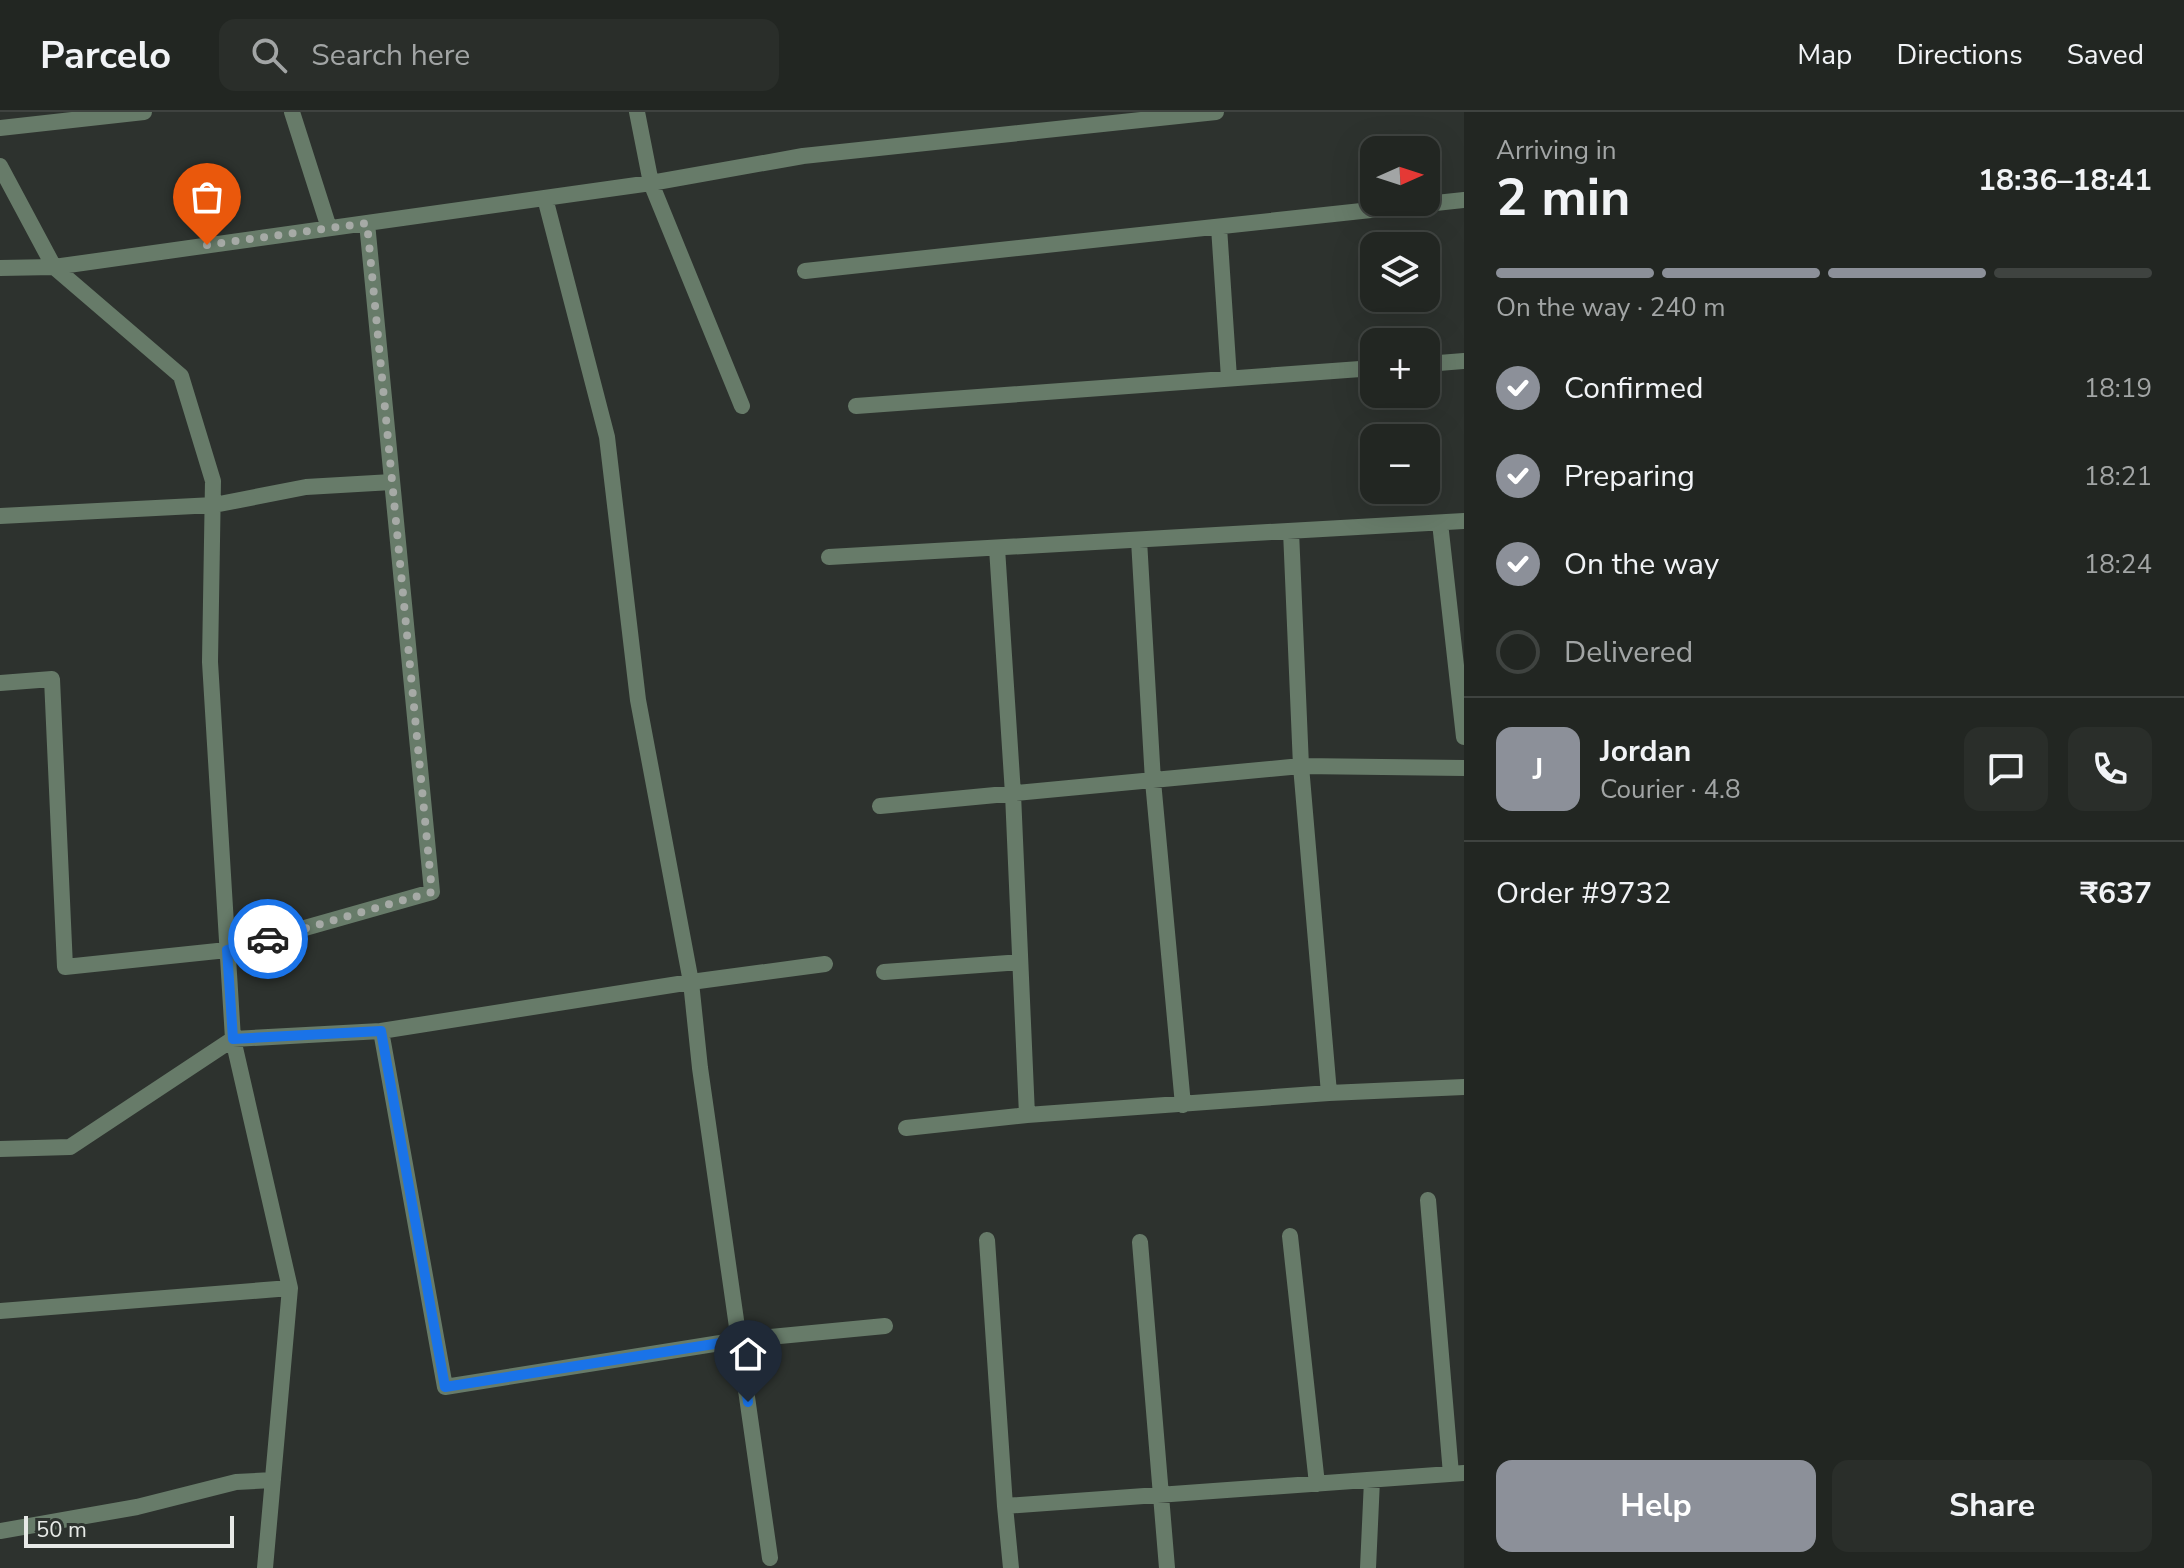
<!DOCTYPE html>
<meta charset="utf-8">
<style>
:root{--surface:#222622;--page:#2a2e2a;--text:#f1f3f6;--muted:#a2a5a5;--line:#3f4340;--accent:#8c9099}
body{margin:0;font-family:"Nunito Sans",sans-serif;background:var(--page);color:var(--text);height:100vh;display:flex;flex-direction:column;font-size:30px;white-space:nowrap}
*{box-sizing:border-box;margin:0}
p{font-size:26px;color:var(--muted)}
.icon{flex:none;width:44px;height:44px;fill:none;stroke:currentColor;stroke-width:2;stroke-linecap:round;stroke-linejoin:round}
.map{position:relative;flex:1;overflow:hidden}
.drawer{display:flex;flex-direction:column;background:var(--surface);width:720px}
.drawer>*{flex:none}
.needle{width:52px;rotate:87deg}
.buttons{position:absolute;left:1360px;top:24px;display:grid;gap:16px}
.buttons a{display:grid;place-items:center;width:80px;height:80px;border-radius:16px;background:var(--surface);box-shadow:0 8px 32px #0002,0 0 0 2px var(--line);font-size:40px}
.scale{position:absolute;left:24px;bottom:20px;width:210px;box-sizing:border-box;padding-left:8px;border:4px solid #e7eae7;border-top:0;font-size:22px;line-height:28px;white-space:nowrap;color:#e7eae7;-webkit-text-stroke:6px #2d322e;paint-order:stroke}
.pin{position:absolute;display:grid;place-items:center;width:68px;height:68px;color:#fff;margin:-82px -34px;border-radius:50% 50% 50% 0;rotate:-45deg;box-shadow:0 0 8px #0007}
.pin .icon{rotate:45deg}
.courier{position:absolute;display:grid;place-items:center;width:80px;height:80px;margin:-40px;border:6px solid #1a73e8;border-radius:50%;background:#fff;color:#222;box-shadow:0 2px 10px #0007}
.summary em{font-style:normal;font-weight:700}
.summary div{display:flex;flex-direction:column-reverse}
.summary{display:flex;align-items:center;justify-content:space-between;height:136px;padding:0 32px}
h1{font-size:52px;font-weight:700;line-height:60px}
.bar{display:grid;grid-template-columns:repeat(4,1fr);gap:12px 8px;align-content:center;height:96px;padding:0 32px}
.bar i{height:10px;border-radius:6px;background:var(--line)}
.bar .active{background:var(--accent)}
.bar p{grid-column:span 4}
.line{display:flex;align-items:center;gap:20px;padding:0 32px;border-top:2px solid var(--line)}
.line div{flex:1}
.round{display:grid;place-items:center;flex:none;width:84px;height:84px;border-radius:16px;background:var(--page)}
ol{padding:0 32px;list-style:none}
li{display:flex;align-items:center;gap:24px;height:88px}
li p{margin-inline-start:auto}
li .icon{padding:8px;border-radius:50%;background:var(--accent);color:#fff;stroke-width:4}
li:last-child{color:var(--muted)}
li i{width:44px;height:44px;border:4px solid var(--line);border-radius:50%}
.action{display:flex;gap:16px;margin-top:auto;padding:16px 32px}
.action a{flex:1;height:92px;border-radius:16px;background:var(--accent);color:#fff;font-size:32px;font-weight:700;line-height:92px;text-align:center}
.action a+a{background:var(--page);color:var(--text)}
header{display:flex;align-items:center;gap:48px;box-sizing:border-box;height:112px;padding:0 40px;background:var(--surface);border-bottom:2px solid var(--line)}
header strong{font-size:38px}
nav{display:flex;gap:44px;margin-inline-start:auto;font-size:28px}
.search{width:560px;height:72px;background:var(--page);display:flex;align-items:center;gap:20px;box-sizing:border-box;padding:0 28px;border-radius:16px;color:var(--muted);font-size:30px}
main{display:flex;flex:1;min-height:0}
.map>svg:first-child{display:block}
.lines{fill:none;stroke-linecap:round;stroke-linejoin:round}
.minor{stroke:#677b69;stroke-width:16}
.done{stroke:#a6aaa6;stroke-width:8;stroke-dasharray:0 14.4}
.route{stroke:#1a73e8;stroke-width:10}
</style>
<header>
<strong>Parcelo</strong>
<div class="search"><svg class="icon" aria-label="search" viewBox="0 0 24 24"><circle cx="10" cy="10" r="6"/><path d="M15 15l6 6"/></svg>Search here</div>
<nav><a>Map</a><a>Directions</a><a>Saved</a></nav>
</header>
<main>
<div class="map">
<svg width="1464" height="1456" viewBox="0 0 1464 1456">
<rect width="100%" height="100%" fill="#2d322e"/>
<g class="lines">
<!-- minor -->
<path class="minor" d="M 292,0 L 329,116
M 637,0 L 651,71 L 742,294
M 0,16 L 144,0
M 0,54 L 54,155 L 181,264 L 213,369 L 210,550 L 233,927 L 290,1176 L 265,1456
M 545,86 L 607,325 L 638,588 L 691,870 L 700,956 L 770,1446
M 1219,115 L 1229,266
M 0,156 L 54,155 L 651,71 L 803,44 L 1216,0
M 805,159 L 1464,88
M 1426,252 L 1464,249
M 856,294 L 1374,256
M 0,404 L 214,393 L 306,375 L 392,370
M 1440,411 L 1464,625
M 1291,419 L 1301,654 L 1329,981
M 1139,428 L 1153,669 L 1183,993
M 997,436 L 1013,682 L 1027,1003 L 1329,981 L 1464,975
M 829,445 L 1464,409
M 0,571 L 52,567 L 65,855 L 227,838 L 432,780 L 367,111
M 880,694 L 1301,654 L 1464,656
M 884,860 L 1020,850
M 381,919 L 691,870 L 825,852
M 906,1016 L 1027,1003
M 0,1037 L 70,1035 L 233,927 L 381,919 L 445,1275 L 739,1228 L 885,1214
M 1428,1088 L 1451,1362
M 1290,1124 L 1317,1372
M 987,1128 L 1005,1394 L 1464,1361
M 1140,1130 L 1167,1456
M 0,1199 L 290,1176
M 1005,1394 L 1011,1456
M 0,1419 L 137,1395 L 236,1370 L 273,1368
M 1368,1456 L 1372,1368"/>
</g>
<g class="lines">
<!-- done -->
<path class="done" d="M 207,133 L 367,111 L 432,780 L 268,827"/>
<!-- route -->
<path class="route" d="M 268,827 L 227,838 L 233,927 L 381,919 L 445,1275 L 739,1228 L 748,1290"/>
</g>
</svg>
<div class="buttons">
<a><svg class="needle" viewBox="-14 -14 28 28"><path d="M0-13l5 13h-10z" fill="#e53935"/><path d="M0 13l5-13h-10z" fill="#a2a5a5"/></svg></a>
<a><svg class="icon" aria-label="layers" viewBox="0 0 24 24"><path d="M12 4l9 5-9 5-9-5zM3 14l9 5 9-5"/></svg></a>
<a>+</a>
<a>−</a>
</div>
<div class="scale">50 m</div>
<div class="pin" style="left:207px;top:133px;background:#ea580c"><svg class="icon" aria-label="bag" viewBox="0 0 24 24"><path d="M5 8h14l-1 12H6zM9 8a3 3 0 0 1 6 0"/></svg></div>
<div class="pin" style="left:748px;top:1290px;background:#1f2937"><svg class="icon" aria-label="home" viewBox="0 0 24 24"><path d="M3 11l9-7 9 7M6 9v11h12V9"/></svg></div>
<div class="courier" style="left:268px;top:827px"><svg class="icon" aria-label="car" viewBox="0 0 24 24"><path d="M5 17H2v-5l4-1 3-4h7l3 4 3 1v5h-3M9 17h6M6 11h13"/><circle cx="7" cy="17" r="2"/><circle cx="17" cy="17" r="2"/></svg></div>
</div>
<section class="drawer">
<div class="summary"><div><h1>2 min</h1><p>Arriving in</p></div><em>18:36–18:41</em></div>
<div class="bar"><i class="active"></i><i class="active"></i><i class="active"></i><i></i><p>On the way · 240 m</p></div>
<ol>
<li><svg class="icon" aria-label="check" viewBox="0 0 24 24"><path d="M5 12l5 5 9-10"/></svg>Confirmed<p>18:19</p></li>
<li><svg class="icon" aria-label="check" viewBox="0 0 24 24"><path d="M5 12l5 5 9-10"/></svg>Preparing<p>18:21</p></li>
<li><svg class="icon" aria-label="check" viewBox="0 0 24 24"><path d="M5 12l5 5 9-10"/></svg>On the way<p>18:24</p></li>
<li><i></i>Delivered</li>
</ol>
<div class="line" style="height:144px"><b class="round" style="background:var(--accent);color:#fff">J</b><div><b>Jordan</b><p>Courier · 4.8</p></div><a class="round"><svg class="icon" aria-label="chat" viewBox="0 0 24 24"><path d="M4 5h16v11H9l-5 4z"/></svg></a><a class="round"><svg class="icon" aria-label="phone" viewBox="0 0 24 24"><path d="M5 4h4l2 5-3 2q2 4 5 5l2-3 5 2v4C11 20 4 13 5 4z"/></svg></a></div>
<div class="line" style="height:104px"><div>Order #9732</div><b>₹637</b></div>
<div class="action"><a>Help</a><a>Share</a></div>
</section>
</main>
